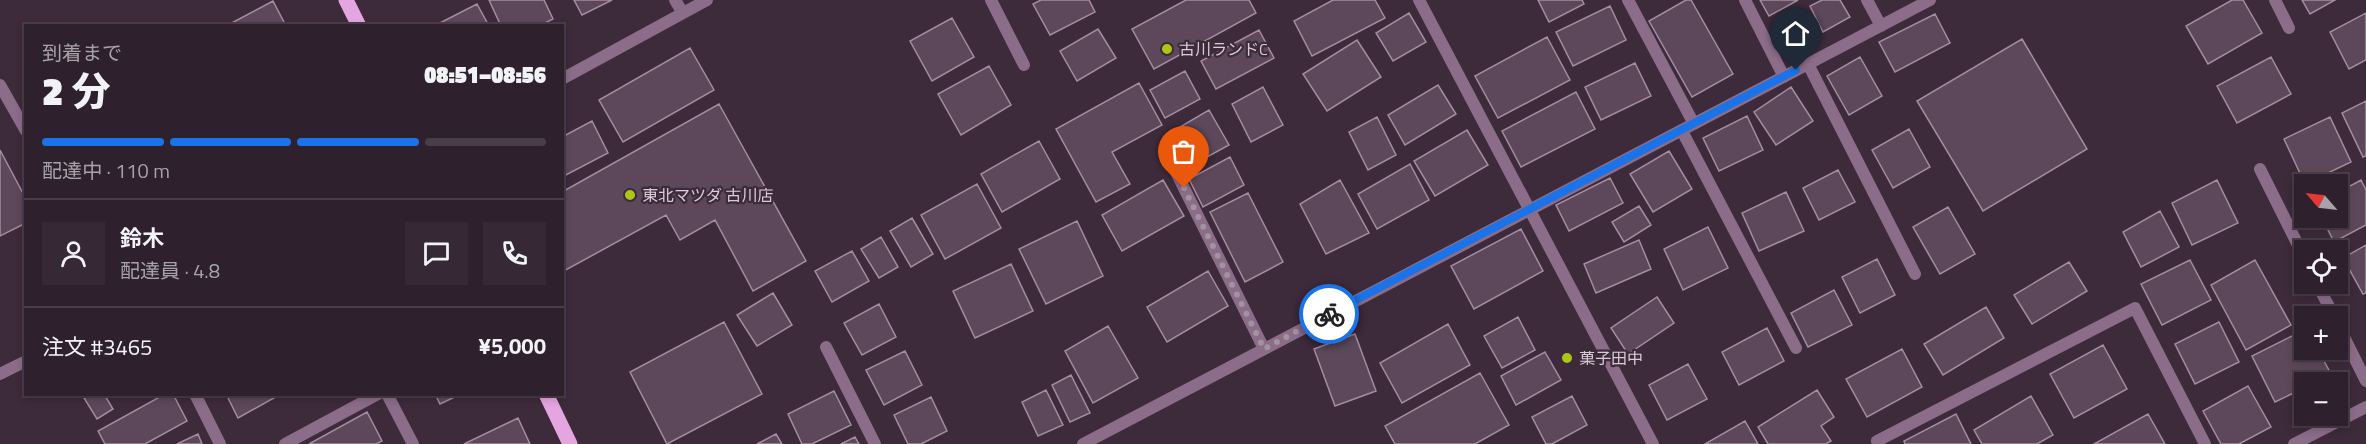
<!DOCTYPE html>
<html lang="ja">
<meta charset="utf-8">
<style>
:root{--surface:#2e202c;--page:#362834;--text:#f1f3f6;--muted:#a7a3a9;--line:#493e48;--accent:#1a73e8}
body{margin:0;font-family:"Titillium Web","Noto Sans JP",sans-serif;background:var(--page);color:var(--text);height:100vh;display:flex;flex-direction:column;font-size:22px;white-space:nowrap}
*{box-sizing:border-box;margin:0}
p{font-size:20px;color:var(--muted)}
.icon{flex:none;width:33px;height:33px;fill:none;stroke:currentColor;stroke-width:2;stroke-linecap:round;stroke-linejoin:round}
.map{position:relative;flex:1;overflow:hidden}
.details{position:absolute;left:24px;top:24px;width:540px;height:372px;display:flex;flex-direction:column;background:var(--surface);border-radius:0px;box-shadow:0 3px 9px #0003,0 0 0 2px var(--line)}
.details>*{flex:none}
.needle{width:39px;rotate:298deg}
.buttons{position:absolute;left:2294px;top:174px;display:grid;gap:12px}
.buttons a{display:grid;place-items:center;width:54px;height:54px;border-radius:0px;background:var(--surface);box-shadow:0 3px 9px #0003,0 0 0 2px var(--line);font-size:30px}
.pin{position:absolute;display:grid;place-items:center;width:51px;height:51px;color:#fff;margin:-62px -26px;border-radius:50% 50% 50% 0;rotate:-45deg;box-shadow:0 0 6px #0007}
.pin .icon{rotate:45deg}
.courier{position:absolute;display:grid;place-items:center;width:60px;height:60px;margin:-30px;border:4px solid #1a73e8;border-radius:50%;background:#fff;color:#222;box-shadow:0 2px 8px #0007}
.headline em{font-style:normal;font-weight:800}
.headline div{display:flex;flex-direction:column-reverse}
.headline{display:flex;align-items:center;justify-content:space-between;height:102px;padding:0 18px}
h1{font-size:39px;font-weight:800;line-height:45px}
.bar{display:grid;grid-template-columns:repeat(4,1fr);gap:9px 6px;align-content:center;height:72px;padding:0 18px}
.bar i{height:8px;border-radius:4px;background:var(--line)}
.bar .on{background:var(--accent)}
.bar p{grid-column:span 4}
.line{display:flex;align-items:center;gap:15px;padding:0 18px;border-top:2px solid var(--line)}
.line div{flex:1}
.round{display:grid;place-items:center;flex:none;width:63px;height:63px;border-radius:0px;background:var(--page)}
.map>svg:first-child{display:block}
.building{fill:#5c485a;stroke:#a48ca1;stroke-width:1.5}
.lines{fill:none;stroke-linecap:round;stroke-linejoin:round}
.service{stroke:#8b6c89;stroke-width:12}
.minor{stroke:#8b6c89;stroke-width:12}
.primary{stroke:#e5a5e0;stroke-width:15}
.done{stroke:#a293a1;stroke-width:6;stroke-dasharray:0 10.8}
.route{stroke:#1a73e8;stroke-width:8}
.poi-dot{fill:#abc614;stroke:#3d2a3b;stroke-width:2}
.labels{text-anchor:middle;dominant-baseline:central;stroke-width:4.5;stroke-linejoin:round;paint-order:stroke}
.poi-label{font-size:16px;fill:#d9ccd8;stroke:#3d2a3b;text-anchor:start}
</style>
<div class="map">
<svg width="2366" height="444" viewBox="0 0 2366 444">
<rect width="100%" height="100%" fill="#3d2a3b"/>
<!-- building -->
<path class="building" d="M 489,0 L 544,0 L 553,19 L 539,26 L 501,26 Z
M 574,0 L 612,0 L 582,15 Z
M 1041,0 L 1089,0 L 1095,12 L 1050,35 L 1033,4 Z
M 1186,0 L 1249,0 L 1256,13 L 1154,69 L 1132,29 Z
M 1333,0 L 1375,0 L 1385,18 L 1312,56 L 1294,21 Z
M 1538,0 L 1582,0 L 1584,4 L 1549,22 Z
M 1686,0 L 1691,0 L 1733,74 L 1692,97 L 1649,21 Z
M 1760,0 L 1798,0 L 1769,16 Z
M 1822,0 L 1840,0 L 1850,17 L 1823,32 L 1810,6 Z
M 2232,0 L 2243,0 L 2262,33 L 2208,64 L 2186,26 Z
M 2302,0 L 2335,0 L 2310,14 Z
M 273,1 L 286,26 L 226,26 Z
M 477,4 L 489,26 L 434,26 Z
M 1610,6 L 1626,40 L 1573,66 L 1556,32 Z
M 1409,13 L 1426,42 L 1393,61 L 1376,33 Z
M 2366,13 L 2366,60 L 2349,69 L 2330,32 Z
M 1935,14 L 1950,43 L 1895,72 L 1879,42 Z
M 952,18 L 974,57 L 932,81 L 910,41 Z
M 1098,29 L 1116,58 L 1077,81 L 1060,51 Z
M 1259,30 L 1274,58 L 1216,89 L 1201,61 Z
M 1547,37 L 1570,80 L 1498,118 L 1475,76 Z
M 2022,39 L 2087,149 L 1983,211 L 1917,101 Z
M 1357,40 L 1381,77 L 1327,111 L 1303,74 Z
M 690,48 L 714,90 L 623,142 L 599,100 Z
M 1860,57 L 1882,96 L 1849,115 L 1827,76 Z
M 2271,57 L 2291,94 L 2237,123 L 2217,86 Z
M 1635,63 L 1651,96 L 1601,120 L 1585,87 Z
M 989,66 L 1011,105 L 961,135 L 938,94 Z
M 1185,71 L 1200,99 L 1165,118 L 1150,90 Z
M 1139,83 L 1162,125 L 1112,152 L 1130,184 L 1096,202 L 1056,129 Z
M 1438,85 L 1456,114 L 1405,145 L 1388,115 Z
M 1263,87 L 1283,125 L 1251,142 L 1232,104 Z
M 1791,87 L 1813,121 L 1776,145 L 1754,112 Z
M 1576,92 L 1595,129 L 1521,167 L 1502,131 Z
M 2366,101 L 2366,156 L 2363,157 L 2342,113 Z
M 719,104 L 806,261 L 753,291 L 715,220 L 680,240 L 666,215 L 562,272 L 562,192 Z
M 1209,110 L 1229,145 L 1187,168 L 1168,134 Z
M 1747,116 L 1763,150 L 1719,171 L 1703,138 Z
M 1377,117 L 1396,155 L 1368,170 L 1349,132 Z
M 2330,117 L 2351,162 L 2305,184 L 2284,139 Z
M 592,121 L 608,153 L 562,177 L 562,137 Z
M 1909,129 L 1930,167 L 1893,188 L 1872,150 Z
M 1467,130 L 1488,165 L 1435,196 L 1414,161 Z
M 1039,141 L 1060,179 L 1002,212 L 981,174 Z
M 0,150 L 26,199 L 26,223 L 0,236 Z
M 1669,151 L 1692,189 L 1653,212 L 1630,174 Z
M 1230,157 L 1244,185 L 1203,207 L 1189,179 Z
M 1410,164 L 1429,200 L 1377,229 L 1358,194 Z
M 1838,170 L 1855,202 L 1819,220 L 1803,188 Z
M 1610,178 L 1623,203 L 1569,231 L 1556,205 Z
M 1163,180 L 1184,216 L 1122,251 L 1102,215 Z
M 1340,180 L 1369,233 L 1326,254 L 1300,204 Z
M 2217,180 L 2238,223 L 2192,245 L 2172,203 Z
M 2361,180 L 2366,190 L 2366,225 L 2334,242 L 2322,218 L 2337,218 L 2337,193 Z
M 977,184 L 1001,228 L 945,259 L 921,215 Z
M 1786,192 L 1804,231 L 1759,251 L 1742,213 Z
M 1248,193 L 1283,262 L 1245,282 L 1210,212 Z
M 1639,206 L 1651,225 L 1624,242 L 1612,222 Z
M 1948,207 L 1975,254 L 1940,274 L 1913,227 Z
M 2160,211 L 2179,247 L 2141,267 L 2123,232 Z
M 912,218 L 933,254 L 911,267 L 890,231 Z
M 1077,221 L 1103,276 L 1046,304 L 1019,249 Z
M 1708,227 L 1728,268 L 1683,290 L 1664,249 Z
M 1521,229 L 1543,271 L 1474,309 L 1451,266 Z
M 881,237 L 898,267 L 879,278 L 861,249 Z
M 1639,240 L 1651,269 L 1596,293 L 1584,264 Z
M 2366,245 L 2366,293 L 2363,294 L 2343,258 Z
M 852,251 L 869,281 L 832,302 L 815,271 Z
M 1877,259 L 1895,295 L 1860,313 L 1842,277 Z
M 2190,260 L 2211,300 L 2162,325 L 2141,284 Z
M 2255,260 L 2291,325 L 2246,350 L 2211,285 Z
M 2069,262 L 2087,291 L 2032,324 L 2014,295 Z
M 1011,264 L 1033,311 L 975,338 L 953,291 Z
M 1208,271 L 1228,306 L 1167,342 L 1147,307 Z
M 1834,290 L 1852,325 L 1808,347 L 1791,313 Z
M 773,293 L 792,325 L 757,346 L 737,315 Z
M 1657,297 L 1674,323 L 1628,354 L 1611,328 Z
M 879,304 L 896,337 L 862,355 L 844,323 Z
M 1986,307 L 2004,338 L 1943,375 L 1924,344 Z
M 1518,317 L 1535,350 L 1502,368 L 1484,336 Z
M 724,322 L 762,394 L 667,444 L 630,372 Z
M 2219,322 L 2239,362 L 2195,384 L 2175,344 Z
M 1448,324 L 1470,365 L 1402,403 L 1380,363 Z
M 1108,326 L 1138,378 L 1093,403 L 1065,351 Z
M 1767,328 L 1784,361 L 1739,385 L 1722,352 Z
M 2304,330 L 2304,350 L 2318,350 L 2331,374 L 2314,382 L 2304,382 L 2304,388 L 2275,402 L 2252,356 Z
M 1355,334 L 1376,391 L 1335,406 L 1314,349 Z
M 2103,345 L 2127,389 L 2074,418 L 2050,374 Z
M 1902,349 L 1922,387 L 1867,417 L 1846,379 Z
M 905,351 L 922,385 L 884,405 L 866,370 Z
M 1545,352 L 1561,380 L 1516,405 L 1501,376 Z
M 1688,364 L 1707,399 L 1667,420 L 1649,385 Z
M 1480,373 L 1509,425 L 1475,444 L 1395,444 L 1385,426 Z
M 1071,375 L 1090,413 L 1070,422 L 1052,385 Z
M 2248,386 L 2271,427 L 2239,444 L 2221,444 L 2203,411 Z
M 1046,390 L 1063,425 L 1038,436 L 1022,402 Z
M 1817,390 L 1834,417 L 1821,426 L 1831,441 L 1826,444 L 1768,444 L 1758,427 Z
M 834,391 L 851,425 L 812,444 L 802,444 L 788,414 Z
M 96,394 L 104,394 L 113,409 L 97,419 L 84,398 Z
M 165,394 L 173,394 L 187,421 L 145,444 L 105,444 L 98,431 Z
M 226,394 L 281,394 L 238,418 Z
M 435,394 L 461,394 L 440,404 Z
M 1572,396 L 1587,425 L 1552,444 L 1546,444 L 1532,417 Z
M 2031,396 L 2053,435 L 2037,444 L 1982,444 L 1974,430 Z
M 931,397 L 947,431 L 921,444 L 908,444 L 894,415 Z
M 367,412 L 382,441 L 376,444 L 309,444 Z
M 1956,414 L 1971,444 L 1905,444 L 1904,441 Z
M 2148,414 L 2165,444 L 2094,444 Z
M 518,418 L 530,444 L 464,444 Z
M 1745,421 L 1758,444 L 1705,444 Z
M 198,434 L 202,444 L 177,444 Z
M 776,434 L 782,444 L 757,444 Z
M 855,437 L 859,444 L 841,444 Z"/>
<g class="lines">
<!-- service -->
<path class="service" d="M 1878,444 L 1877,441 L 2135,308 L 2205,444"/>
<!-- minor -->
<path class="minor" d="M 675,0 L 683,13
M 991,0 L 1024,65
M 1419,0 L 1653,444
M 1628,0 L 1694,124
M 1745,0 L 1784,77
M 1867,0 L 1881,26
M 2275,0 L 2289,28
M 1808,64 L 1915,274
M 562,79 L 707,0
M 0,85 L 26,131
M 1682,131 L 1796,348
M 1174,168 L 1264,349
M 2260,169 L 2304,257
M 2317,284 L 2334,316
M 2337,323 L 2366,381
M 826,347 L 875,444
M 0,374 L 26,361
M 195,394 L 220,444
M 387,394 L 413,444
M 285,444 L 378,394
M 1083,444 L 1930,0
M 2294,444 L 2366,407"/>
<!-- primary -->
<path class="primary" d="M 346,0 L 359,26
M 546,394 L 570,444"/>
</g>
<g class="lines">
<!-- done -->
<path class="done" d="M 1184,188 L 1264,349 L 1329,314"/>
<!-- route -->
<path class="route" d="M 1329,314 L 1796,70"/>
</g>
<!-- markers -->
<g class="poi-dot">
<circle cx="1167" cy="49" r="6"/>
<circle cx="630" cy="195" r="6"/>
<circle cx="1567" cy="358" r="6"/>
</g>
<g class="labels">
<!-- poi labels -->
<g class="poi-label">
<text x="1179" y="49">古川ランドC</text>
<text x="642" y="195">東北マツダ 古川店</text>
<text x="1579" y="358">菓子田中</text>
</g>
</g>
</svg>
<div class="buttons">
<a><svg class="needle" viewBox="-14 -14 28 28"><path d="M0-13l5 13h-10z" fill="#e53935"/><path d="M0 13l5-13h-10z" fill="#a7a3a9"/></svg></a>
<a><svg class="icon" aria-label="locate" viewBox="0 0 24 24"><circle cx="12" cy="12" r="6"/><path d="M12 2v4M12 18v4M2 12h4M18 12h4"/></svg></a>
<a>+</a>
<a>−</a>
</div>
<div class="pin" style="left:1184px;top:188px;background:#ea580c"><svg class="icon" aria-label="bag" viewBox="0 0 24 24"><path d="M5 8h14l-1 12H6zM9 8a3 3 0 0 1 6 0"/></svg></div>
<div class="pin" style="left:1796px;top:70px;background:#1f2937"><svg class="icon" aria-label="home" viewBox="0 0 24 24"><path d="M3 11l9-7 9 7M6 9v11h12V9"/></svg></div>
<div class="courier" style="left:1329px;top:314px"><svg class="icon" aria-label="bike" viewBox="0 0 24 24"><circle cx="6" cy="16" r="4"/><circle cx="18" cy="16" r="4"/><path d="M6 16l4-8h5l3 8M10 8l3 8H6M13 5h3"/></svg></div>
<section class="details">
<div class="headline"><div><h1>2 分</h1><p>到着まで</p></div><em>08:51–08:56</em></div>
<div class="bar"><i class="on"></i><i class="on"></i><i class="on"></i><i></i><p>配達中 · 110 m</p></div>
<div class="line" style="height:108px"><a class="round"><svg class="icon" aria-label="person" viewBox="0 0 24 24"><circle cx="12" cy="8" r="4"/><path d="M4 21q1-7 8-7t8 7"/></svg></a><div><b>鈴木</b><p>配達員 · 4.8</p></div><a class="round"><svg class="icon" aria-label="chat" viewBox="0 0 24 24"><path d="M4 5h16v11H9l-5 4z"/></svg></a><a class="round"><svg class="icon" aria-label="phone" viewBox="0 0 24 24"><path d="M5 4h4l2 5-3 2q2 4 5 5l2-3 5 2v4C11 20 4 13 5 4z"/></svg></a></div>
<div class="line" style="height:78px"><div>注文 #3465</div><b>¥5,000</b></div>
</section>
</div>
